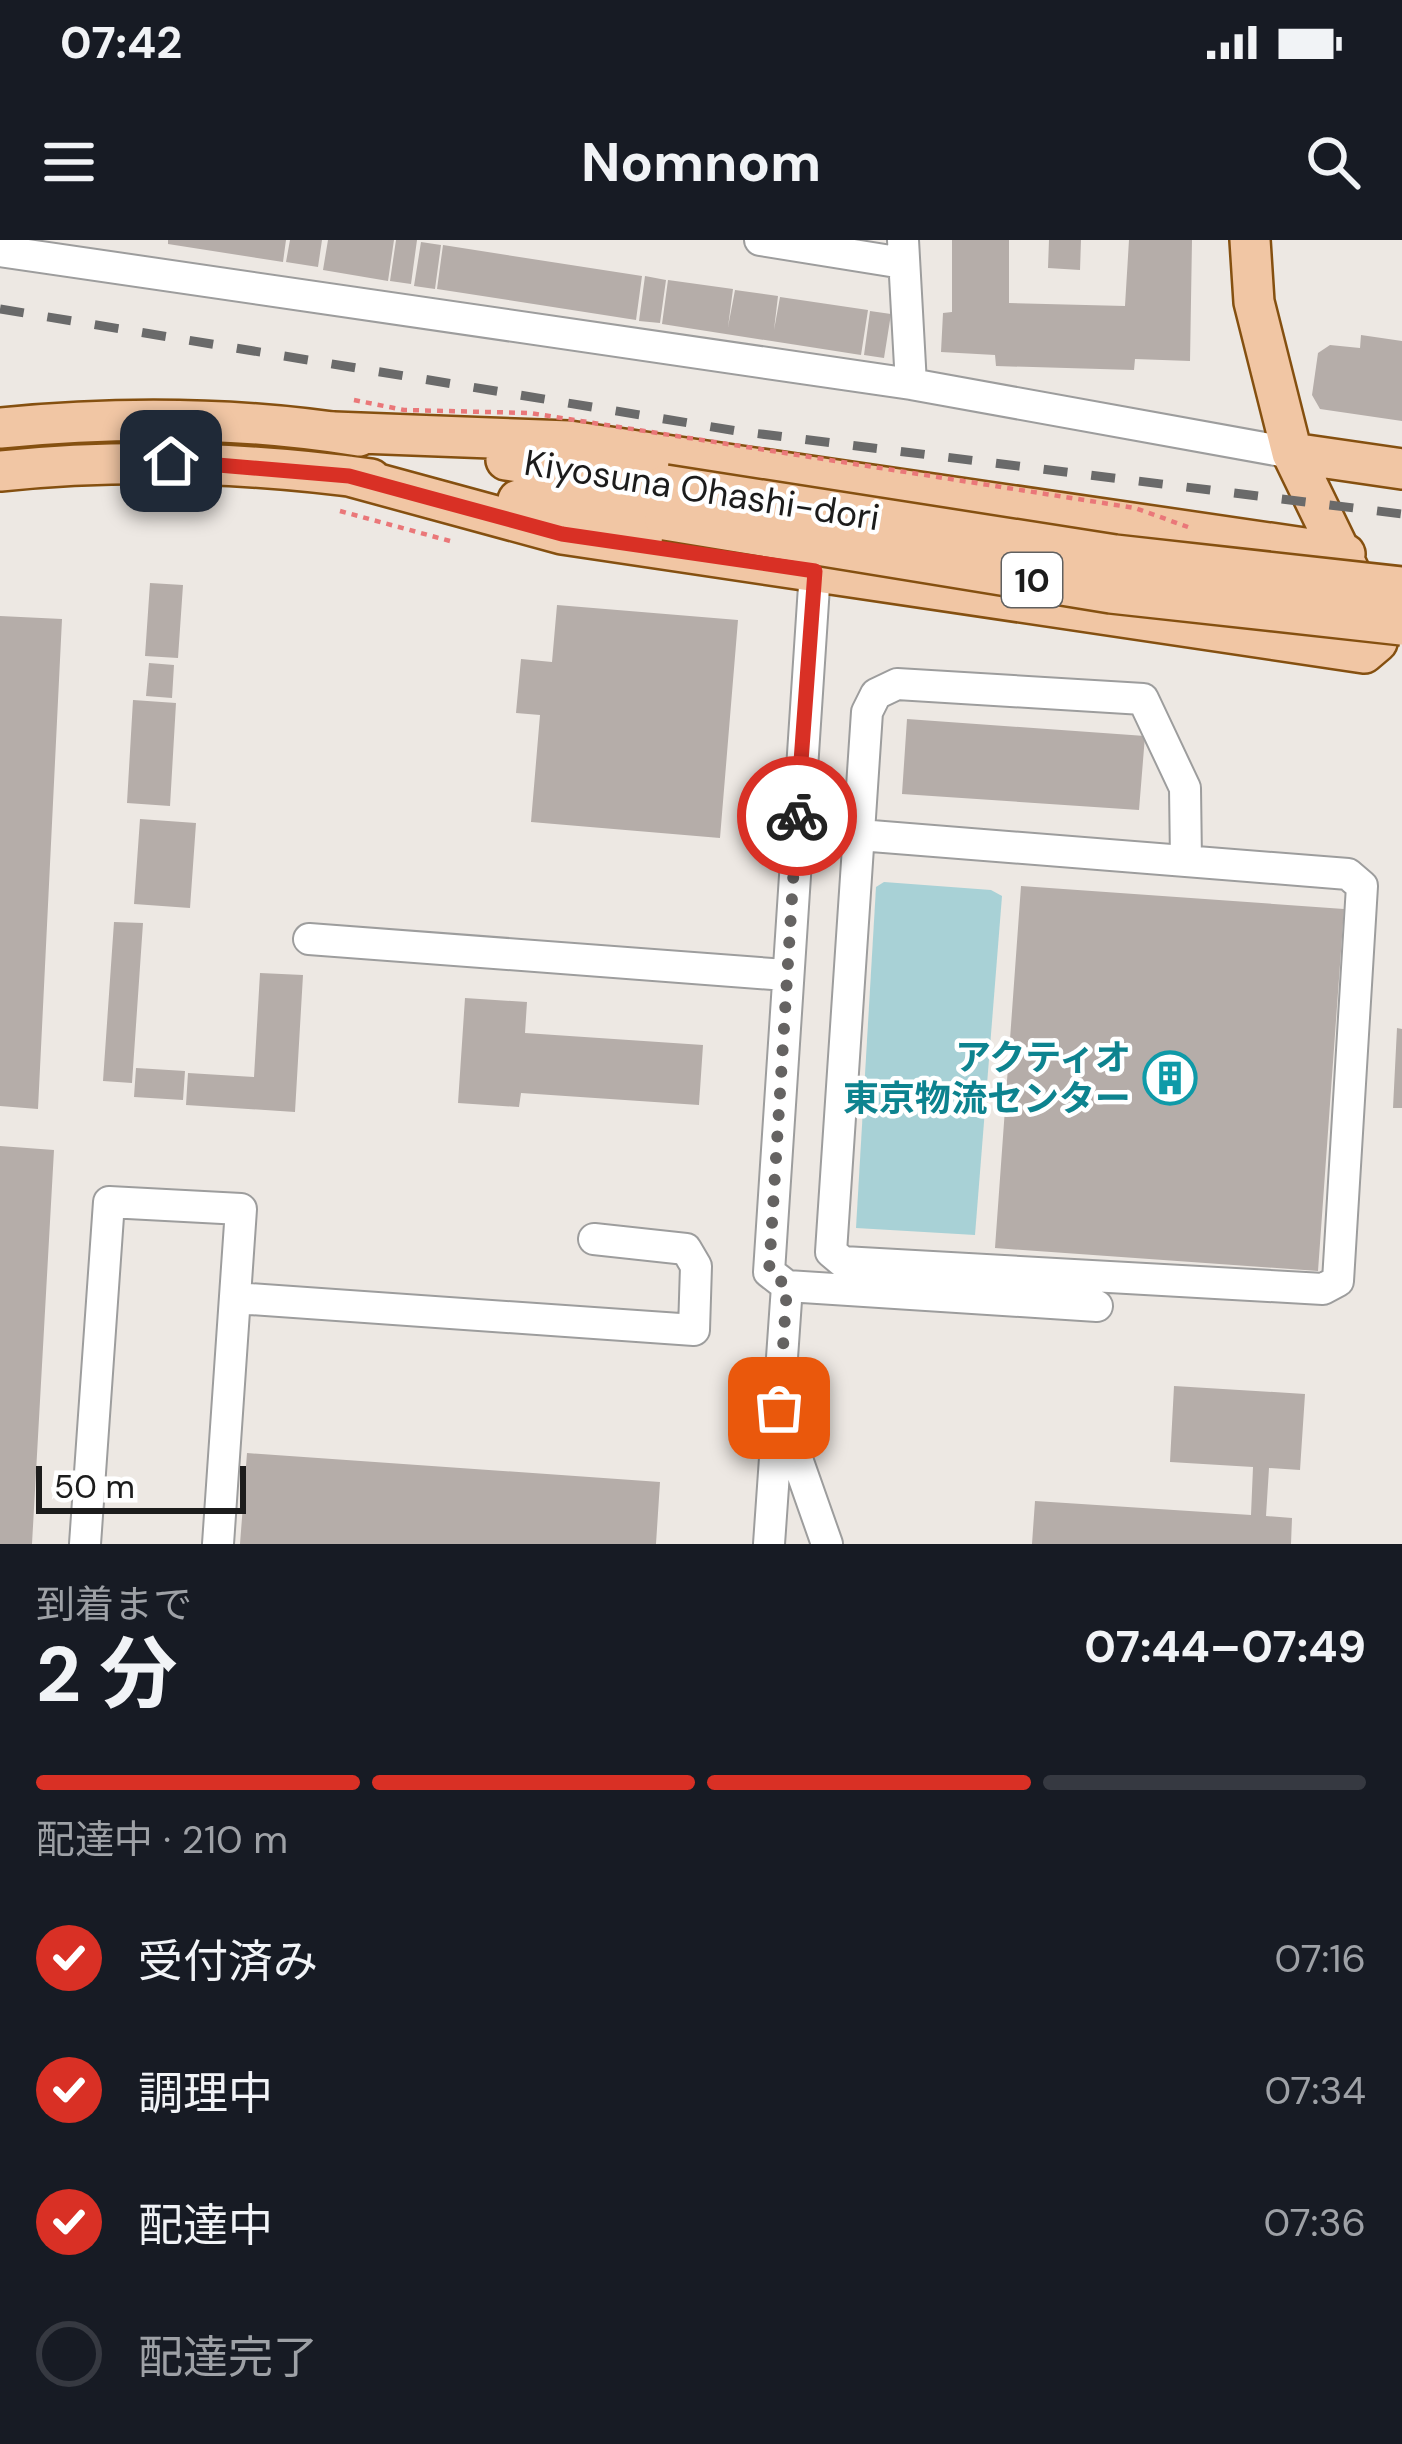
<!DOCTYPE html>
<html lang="ja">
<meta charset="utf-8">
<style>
:root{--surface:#171b24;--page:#242831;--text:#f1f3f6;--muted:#9ea1a6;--line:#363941;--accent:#d93025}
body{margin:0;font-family:"DM Sans","Noto Sans JP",sans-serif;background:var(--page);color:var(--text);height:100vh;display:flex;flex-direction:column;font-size:45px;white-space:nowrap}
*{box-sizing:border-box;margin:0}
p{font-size:39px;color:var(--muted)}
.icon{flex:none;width:66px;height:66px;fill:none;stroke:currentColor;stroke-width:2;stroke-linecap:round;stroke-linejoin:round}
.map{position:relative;height:1304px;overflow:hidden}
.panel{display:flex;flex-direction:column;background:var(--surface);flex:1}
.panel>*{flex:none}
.scale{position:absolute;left:36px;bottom:30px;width:210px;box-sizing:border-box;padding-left:12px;border:6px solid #1c1c1c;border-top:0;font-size:33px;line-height:42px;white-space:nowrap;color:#1c1c1c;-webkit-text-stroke:9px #fff;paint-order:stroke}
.pin{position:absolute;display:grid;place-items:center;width:102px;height:102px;color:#fff;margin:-51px;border-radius:24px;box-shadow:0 6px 18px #0006}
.courier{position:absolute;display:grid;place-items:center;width:120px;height:120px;margin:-60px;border:9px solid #d93025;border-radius:50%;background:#fff;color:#222;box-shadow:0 3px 15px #0007}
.headline em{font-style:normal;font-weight:700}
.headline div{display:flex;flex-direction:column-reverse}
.headline{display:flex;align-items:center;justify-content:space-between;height:204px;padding:0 36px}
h1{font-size:78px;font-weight:700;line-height:90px}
.bar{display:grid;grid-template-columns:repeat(4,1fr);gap:18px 12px;align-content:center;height:144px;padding:0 36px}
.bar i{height:15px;border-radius:9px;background:var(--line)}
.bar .current{background:var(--accent)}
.bar p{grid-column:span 4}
ol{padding:0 36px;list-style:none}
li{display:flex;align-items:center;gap:36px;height:132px}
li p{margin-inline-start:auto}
li .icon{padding:12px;border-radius:50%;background:var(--accent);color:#fff;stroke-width:4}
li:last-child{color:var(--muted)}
li i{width:66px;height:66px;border:6px solid var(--line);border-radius:50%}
.status{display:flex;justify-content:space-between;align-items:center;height:84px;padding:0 60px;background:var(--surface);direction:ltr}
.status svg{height:33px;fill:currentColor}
header{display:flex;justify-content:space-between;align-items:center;height:156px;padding:0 36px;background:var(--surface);font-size:54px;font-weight:700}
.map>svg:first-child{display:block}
.water{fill:#a8d1d6}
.building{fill:#b5ada9}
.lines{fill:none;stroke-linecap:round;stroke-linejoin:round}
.minor-casing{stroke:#9d9d9d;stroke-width:34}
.major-casing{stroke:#855010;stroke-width:44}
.path{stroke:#ea7779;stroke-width:4.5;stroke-dasharray:6 6;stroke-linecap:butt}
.minor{stroke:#fff;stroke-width:30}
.major{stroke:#f1c6a4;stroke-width:39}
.rail{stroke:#6a6a6a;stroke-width:9;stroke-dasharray:24 24;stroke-linecap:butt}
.major-bridge-casing{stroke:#855010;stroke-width:44;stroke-linecap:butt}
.path-bridge{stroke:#ea7779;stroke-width:4.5;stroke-dasharray:6 6;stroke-linecap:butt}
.major-bridge{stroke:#f1c6a4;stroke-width:39}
.done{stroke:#656362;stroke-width:12;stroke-dasharray:0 21.6}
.route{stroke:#d93025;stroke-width:15}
.labels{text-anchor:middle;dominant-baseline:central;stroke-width:9;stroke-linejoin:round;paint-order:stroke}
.shield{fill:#fff;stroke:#606060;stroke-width:3}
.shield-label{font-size:33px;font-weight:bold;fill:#1c1c1c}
.street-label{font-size:36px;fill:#1c1c1c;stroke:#fff}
.culture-label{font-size:36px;font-weight:bold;fill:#0d838f;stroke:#fff;text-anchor:end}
</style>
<div class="status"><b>07:42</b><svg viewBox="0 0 49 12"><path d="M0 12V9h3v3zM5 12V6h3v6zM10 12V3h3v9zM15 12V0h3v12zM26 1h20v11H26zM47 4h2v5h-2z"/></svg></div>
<header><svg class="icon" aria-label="menu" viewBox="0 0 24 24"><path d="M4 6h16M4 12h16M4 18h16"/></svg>Nomnom<svg class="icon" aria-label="search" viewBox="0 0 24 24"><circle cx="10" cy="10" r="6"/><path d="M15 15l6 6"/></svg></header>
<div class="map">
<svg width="1402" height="1304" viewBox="0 0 1402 1304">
<rect width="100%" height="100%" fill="#ede8e3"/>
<!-- water -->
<path class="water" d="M 884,642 L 991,650 L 1002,656 L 975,995 L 856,988 L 876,647 Z"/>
<!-- building -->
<path class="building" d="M 168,0 L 286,0 L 283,22 L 168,4 Z
M 290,0 L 322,0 L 318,27 L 286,22 Z
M 328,0 L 394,0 L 388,41 L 323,30 Z
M 396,0 L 417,0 L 411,44 L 390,41 Z
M 952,0 L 1009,0 L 1009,63 L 1125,66 L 1129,0 L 1192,0 L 1190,121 L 1135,119 L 1134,130 L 996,126 L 995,115 L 941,112 L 943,73 L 952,72 Z
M 1049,0 L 1081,0 L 1080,30 L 1048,28 Z
M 421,2 L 441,5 L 435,49 L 414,46 Z
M 443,5 L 642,36 L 636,80 L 437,49 Z
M 645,36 L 666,40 L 660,83 L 639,81 Z
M 668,40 L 733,49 L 728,87 L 735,50 L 778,56 L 774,90 L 780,57 L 868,70 L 861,115 L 662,84 Z
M 870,71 L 891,74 L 884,118 L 864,115 Z
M 1361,95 L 1402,101 L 1402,181 L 1320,169 L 1312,155 L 1318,113 L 1330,105 L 1360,108 Z
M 150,343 L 183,345 L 178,418 L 145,416 Z
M 557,365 L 738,380 L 720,598 L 531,582 L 540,475 L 516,473 L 521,419 L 552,422 Z
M 0,376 L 62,379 L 38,869 L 0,866 Z
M 149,423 L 174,425 L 172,458 L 146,456 Z
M 133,460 L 176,463 L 170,566 L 127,563 Z
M 907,479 L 1145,496 L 1139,570 L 902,554 Z
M 140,579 L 196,583 L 190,668 L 134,664 Z
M 1021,646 L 1344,669 L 1318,1031 L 995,1008 Z
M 114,682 L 143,683 L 132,843 L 103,841 Z
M 260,733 L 303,735 L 295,872 L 186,865 L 188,833 L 254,837 Z
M 465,758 L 527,762 L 525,793 L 703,805 L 699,865 L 521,853 L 519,867 L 458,863 Z
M 1397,788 L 1402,789 L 1402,868 L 1393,868 Z
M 136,828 L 185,831 L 183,860 L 134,857 Z
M 0,906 L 54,910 L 32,1304 L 0,1304 Z
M 1174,1146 L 1305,1154 L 1300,1230 L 1269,1228 L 1266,1276 L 1292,1278 L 1291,1304 L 1032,1304 L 1035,1261 L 1251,1275 L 1253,1227 L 1170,1222 Z
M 247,1213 L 660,1242 L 656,1304 L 240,1304 Z"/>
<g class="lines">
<!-- minor casing -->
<g class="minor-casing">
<path id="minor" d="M 760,0 L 903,23
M 903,0 L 911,144
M 0,11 L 911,144 L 1292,213
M 859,595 L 1348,634 L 1362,646 L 1338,1041 L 1323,1049 L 843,1022 L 831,1012 L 867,472 L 876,454 L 897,444 L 1143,459 L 1185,548 L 1186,621
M 309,699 L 786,735
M 787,1046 L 1097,1066
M 235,1058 L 694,1090 L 696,1026 L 686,1009 L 594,999
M 783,1179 L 827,1304
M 85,1304 L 109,962 L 241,969 L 218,1304
M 769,1304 L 787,1046 L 769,1032 L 815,331"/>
</g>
<!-- major casing -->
<g class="major-casing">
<path id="major" d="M 0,188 C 120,176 240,177 359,196
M 334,192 L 569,201 L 1345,314
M 1292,213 L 1402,229
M 506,220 L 665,245
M 0,231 C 126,218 246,222 371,239
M 349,236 L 562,294 L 1364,413 L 1377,402 L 1375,384 L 1292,213 L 1254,62 L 1250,0
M 518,260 L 665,280"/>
</g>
<!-- path -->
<path class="path" d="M 340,271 L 450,301"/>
<!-- minor -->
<use href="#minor" class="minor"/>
<!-- major -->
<use href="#major" class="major"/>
<!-- rail -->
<path class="rail" d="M 0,69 L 737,191 L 1402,274"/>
<!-- major-bridge casing -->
<g class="major-bridge-casing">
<path id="major-bridge" d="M 665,245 L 1115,315 L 1402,347
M 665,280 L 1111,353 L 1402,385"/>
</g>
<!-- path-bridge -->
<path class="path-bridge" d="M 354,160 L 404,170 L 530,173 L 1135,268 L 1188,287"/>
<!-- major-bridge -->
<use href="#major-bridge" class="major-bridge"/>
</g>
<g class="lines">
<!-- done -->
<path class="done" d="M 779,1168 L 787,1046 L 769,1032 L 797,576"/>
<!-- route -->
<path class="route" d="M 171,221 L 349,236 L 562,294 L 815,331 L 797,576"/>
</g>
<!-- icons -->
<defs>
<g id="building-ring" transform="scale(2.7)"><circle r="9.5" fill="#fff" stroke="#0f9aa8" stroke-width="1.5"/><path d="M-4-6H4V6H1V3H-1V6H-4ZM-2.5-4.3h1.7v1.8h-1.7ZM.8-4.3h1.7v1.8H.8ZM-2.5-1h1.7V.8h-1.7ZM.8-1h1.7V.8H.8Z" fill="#0f9aa8"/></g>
</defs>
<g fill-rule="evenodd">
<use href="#building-ring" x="1170" y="838"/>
</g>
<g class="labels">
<!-- shield labels -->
<rect class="shield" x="1002" y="313" width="60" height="54" rx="9"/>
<g class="shield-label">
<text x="1032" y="340">10</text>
</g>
<!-- street labels -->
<g class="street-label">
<text transform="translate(702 250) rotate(9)">Kiyosuna Ohashi-dori</text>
</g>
<!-- culture labels -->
<g class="culture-label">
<text x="1131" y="817">アクティオ<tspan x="1131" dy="41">東京物流センター</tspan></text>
</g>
</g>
</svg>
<div class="scale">50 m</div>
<div class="pin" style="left:779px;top:1168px;background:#ea580c"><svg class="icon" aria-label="bag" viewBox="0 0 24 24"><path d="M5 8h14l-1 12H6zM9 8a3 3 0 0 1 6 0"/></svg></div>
<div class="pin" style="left:171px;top:221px;background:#1f2937"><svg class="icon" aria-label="home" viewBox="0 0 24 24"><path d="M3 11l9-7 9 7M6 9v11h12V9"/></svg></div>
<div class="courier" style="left:797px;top:576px"><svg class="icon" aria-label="bike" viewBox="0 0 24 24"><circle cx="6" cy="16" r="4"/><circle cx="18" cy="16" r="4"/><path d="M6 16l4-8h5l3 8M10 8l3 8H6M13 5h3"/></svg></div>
</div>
<section class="panel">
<div class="headline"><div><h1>2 分</h1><p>到着まで</p></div><em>07:44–07:49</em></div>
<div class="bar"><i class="current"></i><i class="current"></i><i class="current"></i><i></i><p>配達中 · 210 m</p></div>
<ol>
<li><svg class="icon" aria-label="check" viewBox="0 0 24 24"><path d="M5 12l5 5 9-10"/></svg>受付済み<p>07:16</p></li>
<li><svg class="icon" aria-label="check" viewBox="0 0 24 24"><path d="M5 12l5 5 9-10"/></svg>調理中<p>07:34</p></li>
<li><svg class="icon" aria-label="check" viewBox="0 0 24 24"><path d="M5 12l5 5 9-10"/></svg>配達中<p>07:36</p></li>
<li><i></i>配達完了</li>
</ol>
</section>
